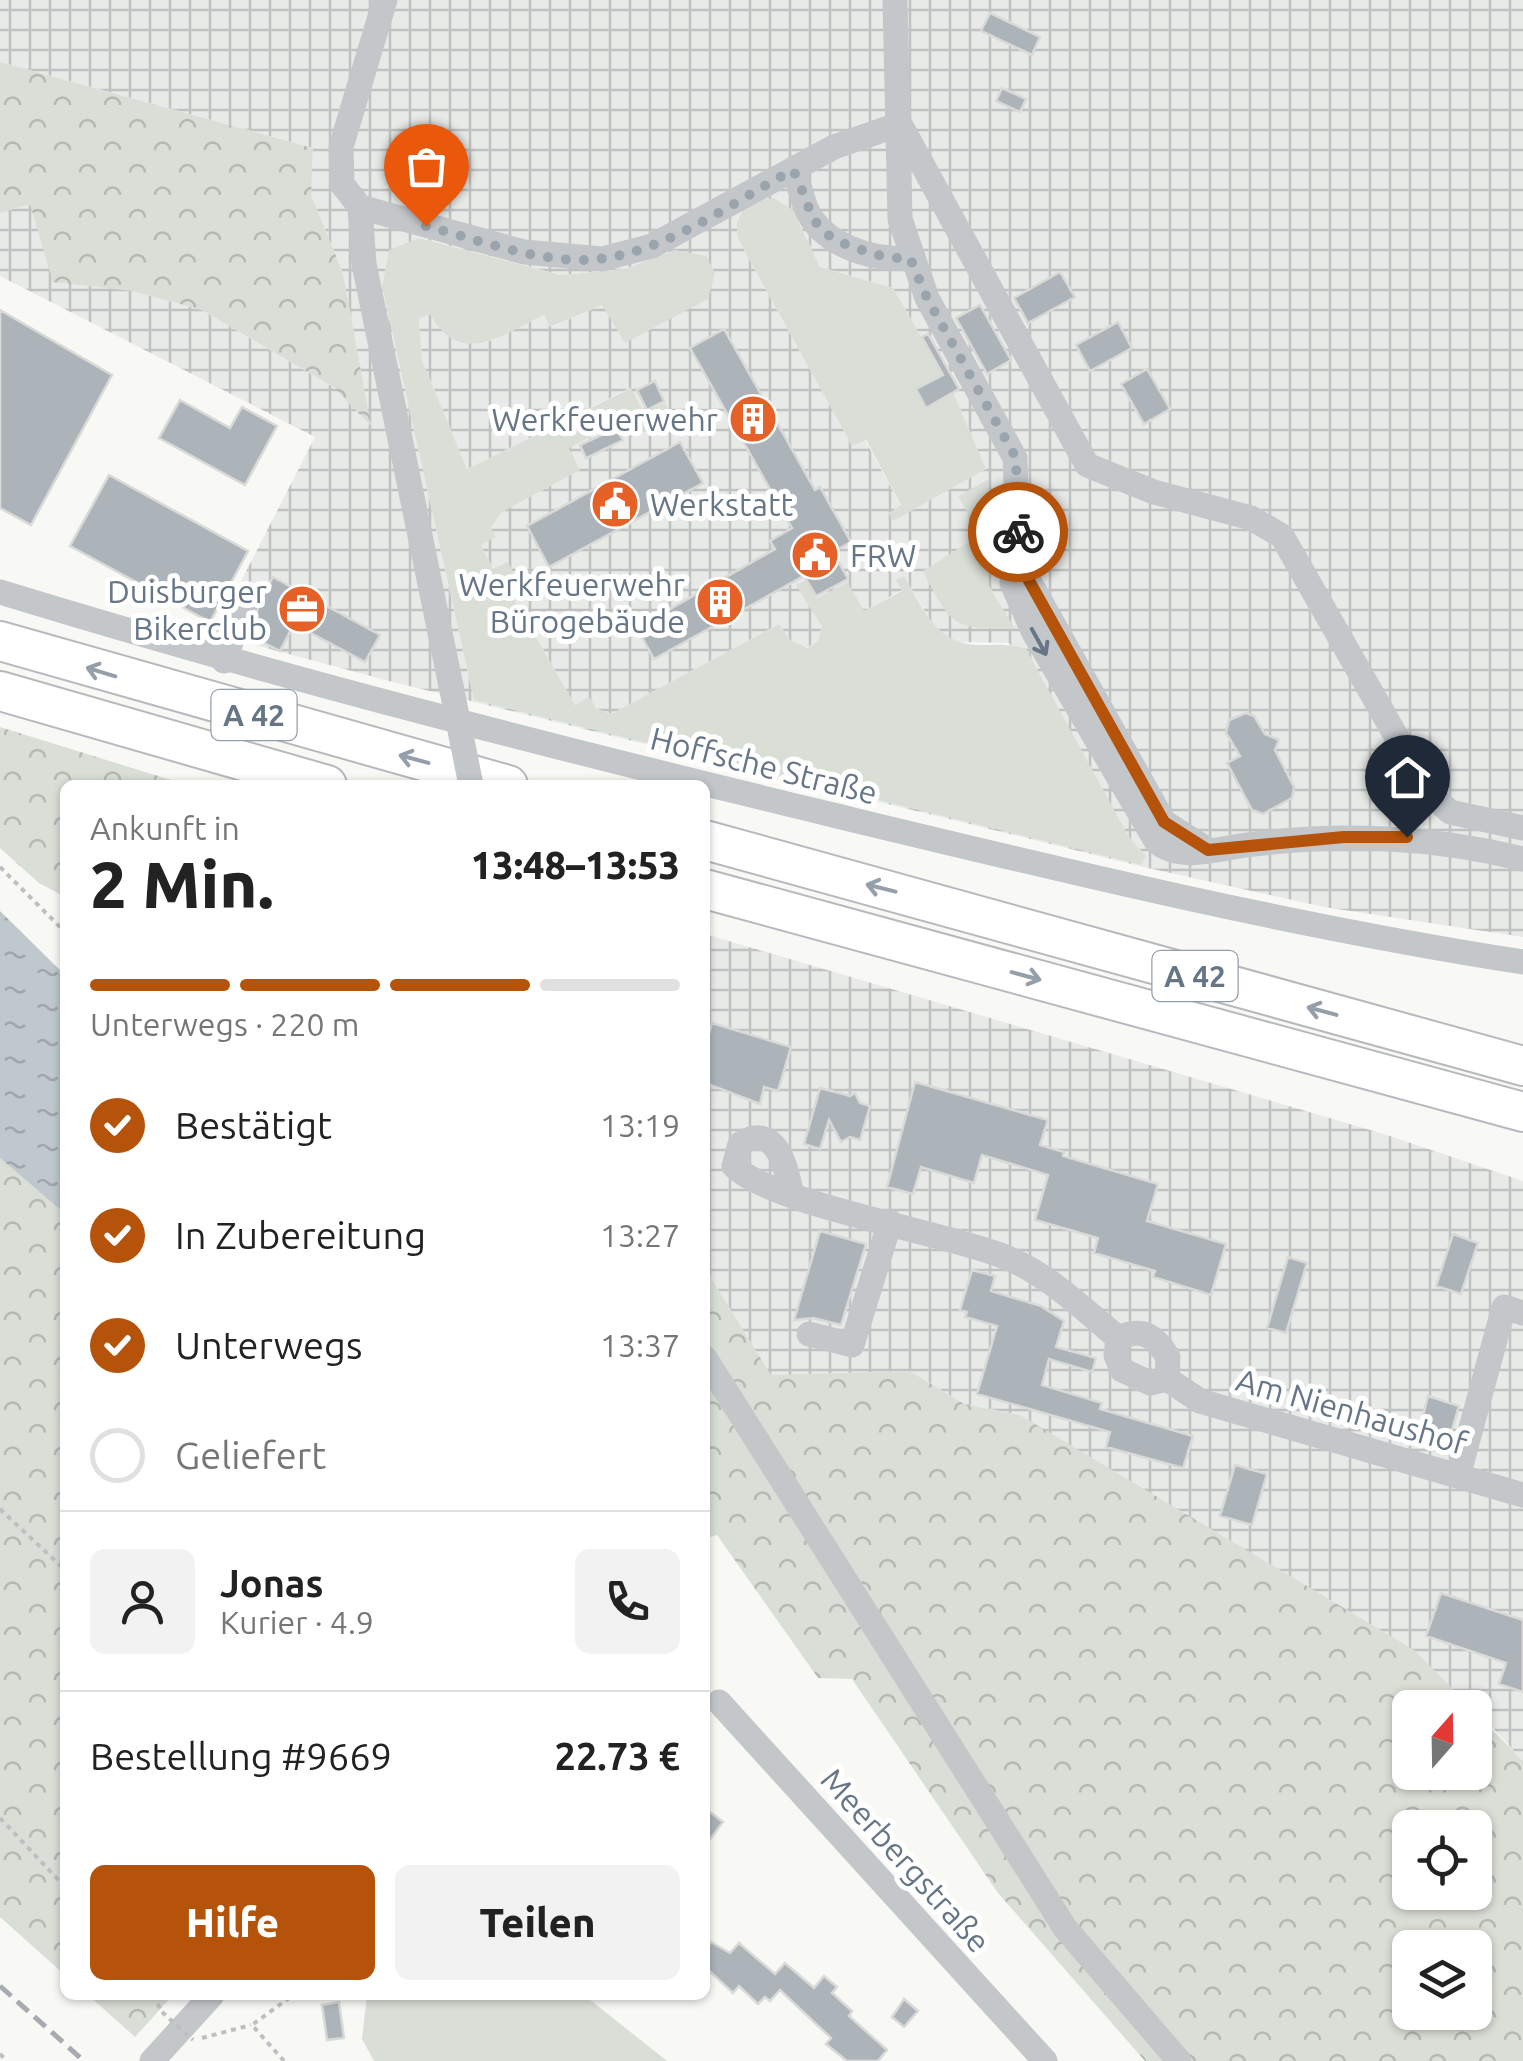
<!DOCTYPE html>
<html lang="de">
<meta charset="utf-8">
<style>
:root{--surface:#fff;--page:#f2f2f2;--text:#222;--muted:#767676;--line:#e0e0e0;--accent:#b45309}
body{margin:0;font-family:Ubuntu,sans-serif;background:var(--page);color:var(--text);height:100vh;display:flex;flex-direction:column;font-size:38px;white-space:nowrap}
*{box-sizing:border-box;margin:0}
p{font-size:32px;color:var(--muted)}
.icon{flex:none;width:55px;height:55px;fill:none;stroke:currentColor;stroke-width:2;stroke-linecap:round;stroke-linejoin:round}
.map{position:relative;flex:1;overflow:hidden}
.panel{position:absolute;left:60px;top:780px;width:650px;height:1220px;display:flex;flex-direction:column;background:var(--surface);border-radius:15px;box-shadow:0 2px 8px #0004}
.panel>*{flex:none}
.needle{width:65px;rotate:20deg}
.controls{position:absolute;left:1392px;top:1690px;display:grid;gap:20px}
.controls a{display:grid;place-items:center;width:100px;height:100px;border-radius:15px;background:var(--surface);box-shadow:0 2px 8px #0004;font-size:50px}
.pin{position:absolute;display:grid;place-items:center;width:85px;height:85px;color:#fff;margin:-102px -42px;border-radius:50% 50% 50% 0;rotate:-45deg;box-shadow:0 0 10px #0007}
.pin .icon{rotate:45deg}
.courier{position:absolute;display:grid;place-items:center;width:100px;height:100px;margin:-50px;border:8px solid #b45309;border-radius:50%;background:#fff;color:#222;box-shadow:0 2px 12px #0007}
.overview em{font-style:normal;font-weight:800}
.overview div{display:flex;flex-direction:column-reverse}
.overview{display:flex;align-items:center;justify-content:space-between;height:170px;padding:0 30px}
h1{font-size:65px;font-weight:800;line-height:75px}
.bar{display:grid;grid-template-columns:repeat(4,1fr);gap:15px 10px;align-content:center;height:120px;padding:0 30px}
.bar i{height:12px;border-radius:8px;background:var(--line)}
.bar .current{background:var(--accent)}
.bar p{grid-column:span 4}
.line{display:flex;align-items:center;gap:25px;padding:0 30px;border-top:2px solid var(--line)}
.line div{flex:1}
.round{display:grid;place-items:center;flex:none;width:105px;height:105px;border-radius:15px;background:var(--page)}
ol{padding:0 30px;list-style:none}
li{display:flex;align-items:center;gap:30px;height:110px}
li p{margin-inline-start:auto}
li .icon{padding:10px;border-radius:50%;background:var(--accent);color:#fff;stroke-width:4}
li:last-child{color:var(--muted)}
li i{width:55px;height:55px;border:5px solid var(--line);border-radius:50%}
.action{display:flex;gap:20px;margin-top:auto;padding:20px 30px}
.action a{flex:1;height:115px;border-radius:15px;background:var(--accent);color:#fff;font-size:40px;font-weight:800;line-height:115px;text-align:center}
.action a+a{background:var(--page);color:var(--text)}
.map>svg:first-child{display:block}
.industrial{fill:url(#industrial-grid);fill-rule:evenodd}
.grass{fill:#d9dfd6}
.forest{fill:url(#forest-crowns);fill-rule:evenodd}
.water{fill:url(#water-ripples)}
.building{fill:#acb4ba;stroke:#d9dad7;stroke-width:2.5}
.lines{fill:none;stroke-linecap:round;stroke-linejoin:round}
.highway-casing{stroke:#b6b9bd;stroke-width:42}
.path{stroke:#bdbfc2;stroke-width:4;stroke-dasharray:5 5;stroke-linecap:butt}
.minor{stroke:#c3c7ca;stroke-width:25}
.highway{stroke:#fff;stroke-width:38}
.rail{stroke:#a5abb1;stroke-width:5;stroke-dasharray:15 8;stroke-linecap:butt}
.path-bridge{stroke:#bdbfc2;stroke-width:4;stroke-dasharray:5 5;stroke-linecap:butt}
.minor-bridge{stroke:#c3c7ca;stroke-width:25}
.oneway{stroke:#667686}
.oneway2{stroke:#949faa}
.done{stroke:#99a4ad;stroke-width:10;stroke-dasharray:0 18}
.route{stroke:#b45309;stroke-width:12}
.labels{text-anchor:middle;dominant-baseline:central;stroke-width:10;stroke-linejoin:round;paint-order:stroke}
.shield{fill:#fff;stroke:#949faa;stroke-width:2.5}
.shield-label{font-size:30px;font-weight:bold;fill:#667686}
.poi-label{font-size:32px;fill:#667686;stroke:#fff;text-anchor:end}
.street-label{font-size:32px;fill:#667686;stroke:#fff}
</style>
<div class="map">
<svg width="1523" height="2061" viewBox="0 0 1523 2061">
<defs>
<pattern id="industrial-grid" width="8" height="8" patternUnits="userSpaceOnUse" patternTransform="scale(2.5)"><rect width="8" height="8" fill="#e8eae8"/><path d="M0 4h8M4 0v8" fill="none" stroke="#c0c2c2"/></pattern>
<pattern id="forest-crowns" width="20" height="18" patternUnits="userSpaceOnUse" patternTransform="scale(2.5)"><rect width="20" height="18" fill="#d9dfd6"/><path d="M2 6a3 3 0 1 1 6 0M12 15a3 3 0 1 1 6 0" fill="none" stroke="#b4b9b3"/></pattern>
<pattern id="water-ripples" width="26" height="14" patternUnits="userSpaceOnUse" patternTransform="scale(2.5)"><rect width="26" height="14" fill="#bec8cd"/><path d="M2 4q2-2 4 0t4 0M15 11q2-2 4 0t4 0" fill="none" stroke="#9ea7ac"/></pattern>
</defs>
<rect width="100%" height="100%" fill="#f8f8f5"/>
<!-- industrial -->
<path class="industrial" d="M 0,0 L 1523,0 L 1523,937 L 1324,907 L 1148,868 L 389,681 L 214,634 L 315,437 L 0,276 L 0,213 L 29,204 L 132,291 L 202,310 L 333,387 L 370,424 L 343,273 L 311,195 L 313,148 L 0,62 ZM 793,210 L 820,267 L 893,288 L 953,392 L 986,469 L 894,520 L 889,513 L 901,506 L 865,440 L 852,446 L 738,239 L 738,217 ZM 420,238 L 561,275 L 625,269 L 675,250 L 602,305 L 551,327 L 544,315 L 491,341 L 430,314 L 419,319 L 422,360 L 467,469 L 630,388 L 644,414 L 568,448 L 579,470 L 502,512 L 480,545 L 494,570 L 508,563 L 514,574 L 502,579 L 575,705 L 589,698 L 597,709 L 611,714 L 779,624 L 790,640 L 806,648 L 818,641 L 822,627 L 797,585 L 804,580 L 815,599 L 864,611 L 902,590 L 904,576 L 937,632 L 957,642 L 1009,643 L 1129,837 L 1145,855 L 474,700 L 382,286 L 389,251 ZM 988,479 L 989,586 L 1014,629 L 924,572 L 980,535 Z
M 705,934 L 1387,1135 L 1523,1181 L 1523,1761 L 1475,1708 L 1020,1415 L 964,1404 L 910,1371 L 771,1376 L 705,1268 Z"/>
<!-- grass -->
<path class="grass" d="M 773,198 L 793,210 L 820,267 L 893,288 L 953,392 L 986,469 L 893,521 L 889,513 L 901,505 L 866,440 L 852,446 L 738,239 C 732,212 749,202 773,198 Z
M 419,238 L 561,275 L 625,269 L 675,250 L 706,256 L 715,273 L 708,299 L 625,343 L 602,305 L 550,327 L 544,315 C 500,336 460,368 430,314 L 419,319 L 422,360 L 467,469 L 631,388 L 644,413 L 665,403 L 671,415 L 649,432 L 639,432 L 634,423 L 621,429 L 618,424 L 569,448 L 580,470 L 502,512 L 491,528 L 496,537 L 481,545 L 493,569 L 508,562 L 514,574 L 503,580 L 575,705 L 589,697 L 597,709 L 611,714 L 779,624 L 790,640 L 807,648 L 818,641 L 822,627 L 796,585 L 805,580 L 816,599 L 847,582 L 864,611 L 902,591 L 896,580 L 904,576 C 923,608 935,643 977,645 C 995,645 1008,643 1026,649 L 1129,837 L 1146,856 L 1141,865 L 474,700 L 382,286 L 389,250 Z
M 989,479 L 989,586 L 1015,629 C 952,629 951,626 923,571 L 980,535 L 958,496 Z
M 367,1995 L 584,1995 L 667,2061 L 374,2061 L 362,2039 Z"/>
<!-- forest -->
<path class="forest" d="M 0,62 L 313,148 L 311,195 L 343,273 L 371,426 L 333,387 L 202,310 L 132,291 L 53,282 L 30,204 L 0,213 Z
M 0,727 L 187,785 L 65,785 L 65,897 L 39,883 L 0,848 Z
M 0,1158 L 65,1214 L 65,1975 L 0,1917 Z
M 705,1268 L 771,1375 L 910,1371 L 964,1404 L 1020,1415 L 1414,1650 L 1471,1707 L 1410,1708 L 1410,1772 L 1475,1772 L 1475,1712 L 1523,1761 L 1523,2061 L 1145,2061 L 998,1893 L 852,1679 L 818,1678 L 717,1535 L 705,1538 ZM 1410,1828 L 1475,1828 L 1475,1892 L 1410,1892 ZM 1410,1948 L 1475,1948 L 1475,2012 L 1410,2012 Z
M 88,1995 L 173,1995 L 135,2037 Z"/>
<!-- water -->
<path class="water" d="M 0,911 L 65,975 L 65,1214 L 0,1158 Z"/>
<!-- building -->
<path class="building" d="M 990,13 L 1040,37 L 1032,55 L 981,31 Z
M 1002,88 L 1026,99 L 1020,112 L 996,101 Z
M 1060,272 L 1075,297 L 1028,323 L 1014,298 Z
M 980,305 L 1011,360 L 987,374 L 956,318 Z
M 0,310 L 112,375 L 31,525 L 0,508 Z
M 1118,322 L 1132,348 L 1090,371 L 1076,345 Z
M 724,329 L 815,490 L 820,487 L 851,542 L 833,552 L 848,579 L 816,596 L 804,576 L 654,659 L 637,628 L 775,549 L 770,541 L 792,528 L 690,348 Z
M 928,334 L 959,389 L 926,408 L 916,389 L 943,375 L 922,337 Z
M 1147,369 L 1170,409 L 1144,424 L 1121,384 Z
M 655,381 L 664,401 L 647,410 L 637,390 Z
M 180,400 L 230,428 L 242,407 L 277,426 L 245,485 L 159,438 Z
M 616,428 L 623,440 L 586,458 L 580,445 Z
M 680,442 L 703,483 L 549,567 L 527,526 Z
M 109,475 L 248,551 L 210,622 L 70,546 Z
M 273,577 L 380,635 L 365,662 L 294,624 L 280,651 L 251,636 L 260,600 Z
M 1246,713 L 1254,716 L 1265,734 L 1279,740 L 1275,750 L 1294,787 L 1292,798 L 1263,814 L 1252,810 L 1227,763 L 1240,756 L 1226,733 L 1229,720 Z
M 712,1023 L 791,1047 L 778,1091 L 764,1087 L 760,1104 L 705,1083 L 705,1049 Z
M 915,1082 L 1048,1120 L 1040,1145 L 1064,1152 L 1063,1156 L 1158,1184 L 1147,1221 L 1226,1244 L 1211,1295 L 1153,1277 L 1155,1271 L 1094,1253 L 1098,1238 L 1035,1220 L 1048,1175 L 982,1155 L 974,1183 L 921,1167 L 913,1194 L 887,1187 Z
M 820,1088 L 850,1096 L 855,1093 L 860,1103 L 870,1106 L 860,1140 L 850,1137 L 841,1142 L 829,1120 L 820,1149 L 804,1144 Z
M 820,1231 L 866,1244 L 841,1325 L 813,1318 L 794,1320 Z
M 1453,1234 L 1478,1243 L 1461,1294 L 1436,1286 Z
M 1288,1257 L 1307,1263 L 1286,1333 L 1267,1328 Z
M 972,1270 L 995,1276 L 991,1291 L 1041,1306 L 1064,1321 L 1056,1347 L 1096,1358 L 1092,1372 L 1049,1359 L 1042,1385 L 1102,1403 L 1100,1409 L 1193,1436 L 1183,1468 L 1106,1447 L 1110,1432 L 977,1394 L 997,1326 L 965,1317 L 967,1312 L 960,1310 Z
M 1428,1396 L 1459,1406 L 1450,1436 L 1420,1427 Z
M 1235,1465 L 1267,1474 L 1252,1525 L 1220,1516 Z
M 1441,1593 L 1523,1620 L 1523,1692 L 1499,1684 L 1506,1663 L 1426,1636 Z
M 705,1808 L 723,1822 L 705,1846 Z
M 711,1942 L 730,1953 L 739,1943 L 775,1974 L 785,1963 L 814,1988 L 824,1976 L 837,1987 L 832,1993 L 852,2011 L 849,2016 L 887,2050 L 878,2061 L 847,2061 L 826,2044 L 831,2038 L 780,1990 L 770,2001 L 765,1997 L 758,2004 L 739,1986 L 733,1993 L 705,1967 L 705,1952 Z
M 904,1999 L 918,2011 L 904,2027 L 892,2017 Z
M 339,2002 L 344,2038 L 327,2040 L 322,2005 Z"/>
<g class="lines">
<!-- highway casing -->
<g class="highway-casing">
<path id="highway" d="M 0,641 L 508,785
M 0,691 L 327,785
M 705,840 L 1523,1066
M 705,889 L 1523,1112"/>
</g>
<!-- path -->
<path class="path" d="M 0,867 L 65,932
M 0,1509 L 65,1570
M 0,1818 L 65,1887
M 153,1995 L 162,2012
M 202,2038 L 251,2025
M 0,2054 L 7,2061
M 284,2061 L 252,2025 L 293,1995"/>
<!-- minor -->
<path class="minor" d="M 385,0 L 341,147 L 342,184 L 360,207 L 524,252 L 602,259 L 652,246 L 834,147 L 900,124
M 895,0 L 900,219 L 927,298 L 1015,458 L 1018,534 L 1012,583 L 1034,633 L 1156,841 C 1179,862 1218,849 1246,845 C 1341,833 1430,836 1523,859
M 900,124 L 1087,465 L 1154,492 L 1251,518 L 1282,536 L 1428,792 L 1450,812 L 1523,828
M 793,169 C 799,182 801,195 806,208 C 822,245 872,261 910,258
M 360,207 L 364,264 L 451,686
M 1014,554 L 1164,822 L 1208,850
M 0,592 C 277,677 556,748 837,816 C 1065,871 1291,926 1523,962
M 224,661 L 245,605
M 792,1195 C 786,1168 777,1121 740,1144 L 734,1166 C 769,1203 941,1232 1000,1255 C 1046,1272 1081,1307 1118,1338 C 1143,1327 1155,1336 1168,1357 L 1167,1379 L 1200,1401 L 1523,1495
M 809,1334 L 852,1345 L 890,1222
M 1118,1338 L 1116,1355 L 1122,1370 L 1150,1383 L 1167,1379
M 705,1358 L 1065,1928 L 1179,2061
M 1458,1476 L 1504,1307 L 1523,1313
M 719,1702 L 1045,2061
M 152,2061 L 212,1995"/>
<!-- highway -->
<use href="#highway" class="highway"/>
<!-- rail -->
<path class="rail" d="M 0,1986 L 84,2061"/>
<!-- path-bridge -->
<path class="path-bridge" d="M 162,2012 L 193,2040"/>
<!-- minor-bridge -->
<path class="minor-bridge" d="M 451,686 L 471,785"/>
</g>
<!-- one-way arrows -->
<defs><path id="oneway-shaft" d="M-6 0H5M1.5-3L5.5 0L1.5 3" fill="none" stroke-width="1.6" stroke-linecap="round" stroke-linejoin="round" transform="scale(2.5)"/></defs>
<use class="oneway" href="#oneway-shaft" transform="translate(1039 642) rotate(61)"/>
<g class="oneway2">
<use href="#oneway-shaft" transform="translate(101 672) rotate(-163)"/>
<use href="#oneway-shaft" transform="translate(414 759) rotate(-165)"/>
<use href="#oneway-shaft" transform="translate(881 888) rotate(-166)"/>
<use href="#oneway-shaft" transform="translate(1026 976) rotate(15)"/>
<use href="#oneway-shaft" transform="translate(1322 1011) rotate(-165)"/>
</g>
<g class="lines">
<!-- done -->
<path class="done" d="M 426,226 C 475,239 525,258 576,260 C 654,262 727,205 793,170 C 816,216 806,233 862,250 C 879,256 892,259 910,258 L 927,298 L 1016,458 L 1018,532"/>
<!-- route -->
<path class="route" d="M 1018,532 L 1014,554 L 1164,822 L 1208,850 L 1344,837 L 1407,837"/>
</g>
<!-- icons -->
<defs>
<g id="building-disc" transform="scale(2.5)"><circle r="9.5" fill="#e56128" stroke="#fff"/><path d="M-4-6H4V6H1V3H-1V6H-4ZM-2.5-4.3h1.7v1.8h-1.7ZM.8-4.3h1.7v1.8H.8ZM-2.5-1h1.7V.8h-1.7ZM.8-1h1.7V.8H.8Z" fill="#fff"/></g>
<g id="civic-disc" transform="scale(2.5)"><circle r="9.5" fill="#e56128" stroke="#fff"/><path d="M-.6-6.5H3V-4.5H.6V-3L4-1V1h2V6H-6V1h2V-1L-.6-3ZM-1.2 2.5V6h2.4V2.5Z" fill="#fff"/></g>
<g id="office-disc" transform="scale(2.5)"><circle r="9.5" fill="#e56128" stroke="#fff"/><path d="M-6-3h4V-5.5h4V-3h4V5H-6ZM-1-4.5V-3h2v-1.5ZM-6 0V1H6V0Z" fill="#fff"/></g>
</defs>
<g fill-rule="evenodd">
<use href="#building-disc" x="753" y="419"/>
<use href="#civic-disc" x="615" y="504"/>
<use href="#civic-disc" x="815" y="555"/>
<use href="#building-disc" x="720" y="602"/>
<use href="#office-disc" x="302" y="609"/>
</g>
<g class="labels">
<!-- shield labels -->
<g class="shield">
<rect x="211.5" y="690" width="85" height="50" rx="8"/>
<rect x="1152.5" y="951" width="85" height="50" rx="8"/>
</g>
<g class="shield-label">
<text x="254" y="715">A 42</text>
<text x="1195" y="976">A 42</text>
</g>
<!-- poi labels -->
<g class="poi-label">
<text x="718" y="419">Werkfeuerwehr</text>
<text x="650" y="504" text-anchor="start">Werkstatt</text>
<text x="850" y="555" text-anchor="start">FRW</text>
<text x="685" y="584">Werkfeuerwehr<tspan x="685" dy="37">Bürogebäude</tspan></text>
<text x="267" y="591">Duisburger<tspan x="267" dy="37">Bikerclub</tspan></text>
</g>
<!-- street labels -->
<g class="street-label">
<text transform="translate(764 765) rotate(14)">Hoffsche Straße</text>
<text transform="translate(1352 1411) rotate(16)">Am Nienhaushof</text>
<text transform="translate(906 1860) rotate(48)">Meerbergstraße</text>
</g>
</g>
</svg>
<div class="controls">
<a><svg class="needle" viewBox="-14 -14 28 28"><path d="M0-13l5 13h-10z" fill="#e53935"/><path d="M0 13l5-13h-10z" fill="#767676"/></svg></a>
<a><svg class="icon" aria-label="locate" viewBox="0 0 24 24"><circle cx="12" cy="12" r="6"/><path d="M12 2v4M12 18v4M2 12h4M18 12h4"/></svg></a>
<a><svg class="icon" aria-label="layers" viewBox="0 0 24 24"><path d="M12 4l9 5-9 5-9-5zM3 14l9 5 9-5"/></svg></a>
</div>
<div class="pin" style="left:426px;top:226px;background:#ea580c"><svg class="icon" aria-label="bag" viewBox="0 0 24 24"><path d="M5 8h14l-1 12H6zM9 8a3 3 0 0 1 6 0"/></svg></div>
<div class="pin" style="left:1407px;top:837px;background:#1f2937"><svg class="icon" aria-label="home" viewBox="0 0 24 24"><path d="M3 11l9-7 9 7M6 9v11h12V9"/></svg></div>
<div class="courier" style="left:1018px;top:532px"><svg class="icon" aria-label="bike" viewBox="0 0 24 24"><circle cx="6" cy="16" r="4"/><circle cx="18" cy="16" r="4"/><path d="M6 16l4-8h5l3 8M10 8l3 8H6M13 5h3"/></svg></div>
<section class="panel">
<div class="overview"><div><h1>2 Min.</h1><p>Ankunft in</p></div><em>13:48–13:53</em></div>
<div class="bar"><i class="current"></i><i class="current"></i><i class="current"></i><i></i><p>Unterwegs · 220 m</p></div>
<ol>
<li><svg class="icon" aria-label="check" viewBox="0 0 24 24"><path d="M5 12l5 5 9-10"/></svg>Bestätigt<p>13:19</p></li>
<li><svg class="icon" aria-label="check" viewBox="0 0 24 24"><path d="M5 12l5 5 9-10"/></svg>In Zubereitung<p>13:27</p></li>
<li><svg class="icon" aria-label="check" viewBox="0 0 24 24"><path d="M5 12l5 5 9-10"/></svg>Unterwegs<p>13:37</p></li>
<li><i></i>Geliefert</li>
</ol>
<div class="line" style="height:180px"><a class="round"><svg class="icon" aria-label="person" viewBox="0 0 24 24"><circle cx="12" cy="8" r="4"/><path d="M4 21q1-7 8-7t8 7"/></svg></a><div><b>Jonas</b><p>Kurier · 4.9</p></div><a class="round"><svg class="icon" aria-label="phone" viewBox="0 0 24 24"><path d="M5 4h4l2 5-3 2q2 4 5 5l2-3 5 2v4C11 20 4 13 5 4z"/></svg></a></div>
<div class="line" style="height:130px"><div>Bestellung #9669</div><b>22.73 €</b></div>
<div class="action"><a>Hilfe</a><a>Teilen</a></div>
</section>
</div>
